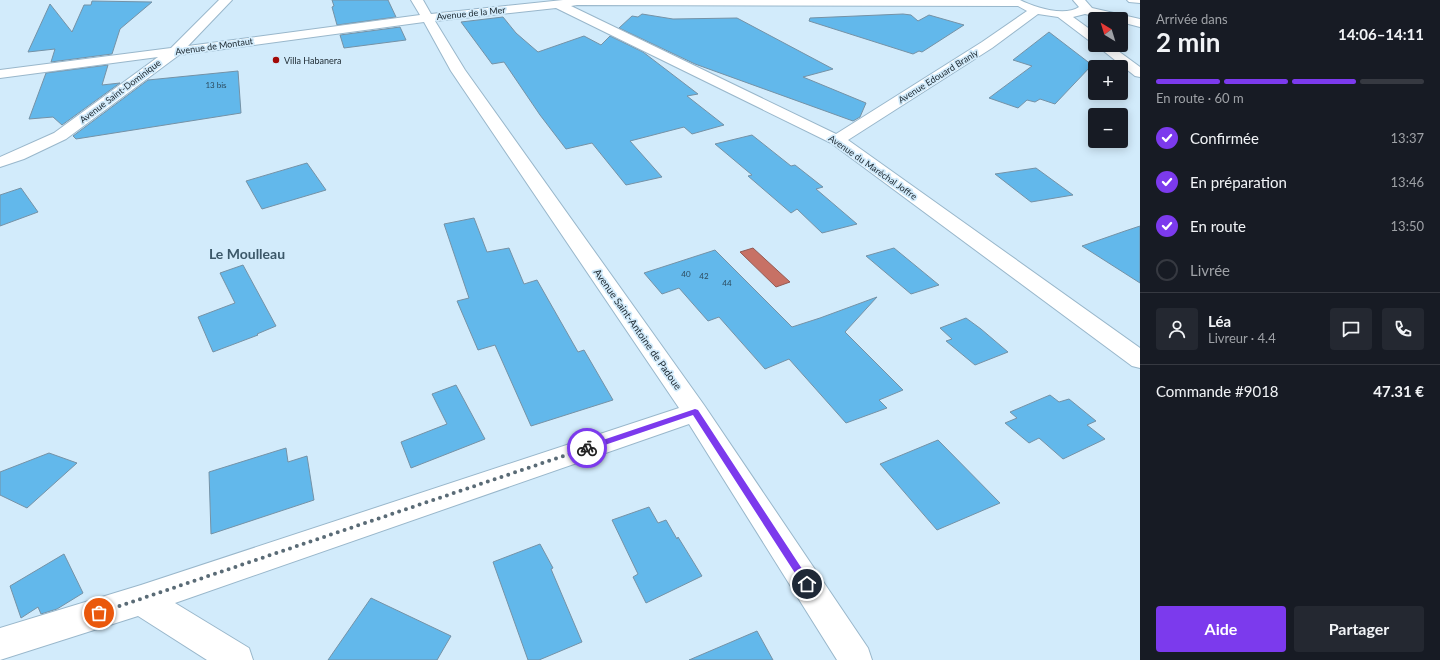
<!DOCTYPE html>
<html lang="fr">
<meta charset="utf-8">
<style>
:root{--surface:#171b24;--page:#242831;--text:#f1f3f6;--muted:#9ea1a6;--line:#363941;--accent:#7c3aed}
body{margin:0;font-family:Lato,sans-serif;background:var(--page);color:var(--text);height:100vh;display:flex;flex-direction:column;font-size:15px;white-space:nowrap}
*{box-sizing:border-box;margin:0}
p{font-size:13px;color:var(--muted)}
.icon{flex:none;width:22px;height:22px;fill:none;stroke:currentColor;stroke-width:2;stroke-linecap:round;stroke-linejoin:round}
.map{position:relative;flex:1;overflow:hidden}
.side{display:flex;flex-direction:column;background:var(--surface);width:300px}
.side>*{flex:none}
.needle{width:26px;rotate:322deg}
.fabs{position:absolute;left:1088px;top:12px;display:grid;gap:8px}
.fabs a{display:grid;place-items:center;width:40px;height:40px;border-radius:4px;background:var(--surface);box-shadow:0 2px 10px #0003;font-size:20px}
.pin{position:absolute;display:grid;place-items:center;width:34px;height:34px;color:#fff;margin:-17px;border:2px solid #fff;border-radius:50%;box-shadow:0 1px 4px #0007}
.courier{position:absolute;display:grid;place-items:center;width:40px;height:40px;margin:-20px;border:3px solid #7c3aed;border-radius:50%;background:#fff;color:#222;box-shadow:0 1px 5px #0007}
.head em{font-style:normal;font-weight:700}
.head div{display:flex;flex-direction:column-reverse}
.head{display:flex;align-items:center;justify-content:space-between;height:68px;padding:0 16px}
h1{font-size:26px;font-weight:700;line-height:30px}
.bar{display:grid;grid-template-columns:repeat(4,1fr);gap:6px 4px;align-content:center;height:48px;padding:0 16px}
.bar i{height:5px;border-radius:3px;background:var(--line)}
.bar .current{background:var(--accent)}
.bar p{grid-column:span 4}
.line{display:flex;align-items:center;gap:10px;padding:0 16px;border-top:1px solid var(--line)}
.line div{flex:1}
.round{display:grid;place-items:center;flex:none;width:42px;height:42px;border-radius:4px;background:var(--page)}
ol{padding:0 16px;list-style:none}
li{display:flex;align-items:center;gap:12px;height:44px}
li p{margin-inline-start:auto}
li .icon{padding:4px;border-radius:50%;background:var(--accent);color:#fff;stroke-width:4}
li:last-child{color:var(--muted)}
li i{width:22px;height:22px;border:2px solid var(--line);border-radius:50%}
.action{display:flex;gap:8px;margin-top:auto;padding:8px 16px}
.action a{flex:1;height:46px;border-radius:4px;background:var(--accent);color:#fff;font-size:16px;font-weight:700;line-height:46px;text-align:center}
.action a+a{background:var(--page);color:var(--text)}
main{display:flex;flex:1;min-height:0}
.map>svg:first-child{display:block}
.water{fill:#c77165;stroke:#935a54}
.building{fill:#62b8eb;stroke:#7592a6}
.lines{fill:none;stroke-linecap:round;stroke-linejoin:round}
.street-casing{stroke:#99b7cb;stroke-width:2}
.street{fill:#fff;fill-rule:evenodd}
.route{fill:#7c3aed}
.done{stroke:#5a6b76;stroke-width:4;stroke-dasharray:0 7.2}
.poi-dot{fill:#a20907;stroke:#d2ebfb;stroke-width:1.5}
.labels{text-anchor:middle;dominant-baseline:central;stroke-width:3.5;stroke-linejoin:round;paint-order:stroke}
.number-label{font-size:8px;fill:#2c4a5d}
.far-street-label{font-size:9px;fill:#1a262e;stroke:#d2ebfb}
.far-poi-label{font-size:9px;fill:#1a262e;stroke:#d2ebfb;text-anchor:start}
.street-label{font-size:10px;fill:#1a262e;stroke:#d2ebfb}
.district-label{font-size:14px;font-weight:bold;fill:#3c5869;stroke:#d2ebfb}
</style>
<main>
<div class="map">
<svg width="1140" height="660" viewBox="0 0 1140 660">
<rect width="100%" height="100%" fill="#d2ebfb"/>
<!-- water -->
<path class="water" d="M 753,248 L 790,282 L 776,287 L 740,252 Z"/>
<!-- building -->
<path class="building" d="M 332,0 L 388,0 L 396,17 L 337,25 L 332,7 L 334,6 Z
M 92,1 L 152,2 L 120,29 L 112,54 L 51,62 L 55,49 L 28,52 L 50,4 L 72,32 L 84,5 L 91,5 Z
M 642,14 L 673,19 L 737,18 L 833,69 L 803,77 L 866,103 L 860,117 L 853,121 L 695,64 L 619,28 L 632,16 L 638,17 Z
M 903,14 L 911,15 L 918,21 L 929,15 L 964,25 L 922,52 L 919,51 L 913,54 L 809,21 L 810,18 Z
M 503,17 L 516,33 L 538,52 L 584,36 L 601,45 L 610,36 L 643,52 L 698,94 L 687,96 L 724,125 L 692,134 L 684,127 L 630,141 L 662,177 L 626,185 L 592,143 L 566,149 L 540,115 L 504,62 L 492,64 L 461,22 Z
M 400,27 L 406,40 L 344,48 L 340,35 Z
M 1049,32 L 1092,65 L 1055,104 L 1040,99 L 1035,102 L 1027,100 L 1018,108 L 989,98 L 1032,66 L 1013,60 Z
M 108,65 L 102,85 L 120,83 L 62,125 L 53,117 L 29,119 L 46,73 Z
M 238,71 L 241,113 L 76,139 L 73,136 L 148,80 Z
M 752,135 L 791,166 L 795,165 L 823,187 L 816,189 L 857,224 L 822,233 L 797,209 L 791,213 L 748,176 L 752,175 L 715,144 Z
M 307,163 L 326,190 L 262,209 L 246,181 Z
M 1036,168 L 1073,195 L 1031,202 L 995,174 Z
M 21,188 L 38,212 L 0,226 L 0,195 Z
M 474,218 L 487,252 L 509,248 L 524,284 L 537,280 L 578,352 L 584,350 L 613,400 L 531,426 L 495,345 L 478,350 L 457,301 L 469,298 L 444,224 Z
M 1140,226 L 1140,283 L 1082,246 L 1125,231 Z
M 894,248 L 939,285 L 911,294 L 866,256 Z
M 715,250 L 792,327 L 820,318 L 877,297 L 845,332 L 903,390 L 879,400 L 887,408 L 846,423 L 789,359 L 765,369 L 719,317 L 708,321 L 679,288 L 662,294 L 644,273 Z
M 243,265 L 276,326 L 257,334 L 258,335 L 213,352 L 198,317 L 235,303 L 220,273 Z
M 966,318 L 981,329 L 1008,352 L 975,365 L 946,341 L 952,339 L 940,328 Z
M 456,385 L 485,439 L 411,468 L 401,442 L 447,424 L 432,394 Z
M 1050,395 L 1059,402 L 1069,399 L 1096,421 L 1087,425 L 1105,439 L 1063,459 L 1039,438 L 1029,443 L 1005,423 L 1017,418 L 1010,412 Z
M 938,440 L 1000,503 L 937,530 L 880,464 Z
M 286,448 L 288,462 L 307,456 L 314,500 L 211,534 L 209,472 Z
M 49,453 L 77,463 L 27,508 L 0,495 L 0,472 Z
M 649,507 L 658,523 L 666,520 L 677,539 L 678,537 L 702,576 L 646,603 L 633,577 L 638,574 L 612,520 Z
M 540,544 L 553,568 L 551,569 L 582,642 L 539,660 L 528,660 L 493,562 Z
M 64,554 L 83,593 L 57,609 L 41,614 L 38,607 L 21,618 L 10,586 Z
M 371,598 L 451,636 L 437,660 L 328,660 Z
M 757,631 L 773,660 L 689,660 Z"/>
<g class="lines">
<!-- street casing -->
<g class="street-casing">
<path id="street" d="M 219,0 L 232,0 L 188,46 L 420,15 L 411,0 L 423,0 L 431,14 L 563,0 L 1020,0 C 1034,7 1064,17 1079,7 L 1073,0 L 1085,0 L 1092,8 L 1140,19 L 1140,27 L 1121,22 L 1121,19 L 1107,19 L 1085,14 L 1073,17 L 1095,33 L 1095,43 L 1091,42 L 1058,17 L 1038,14 L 992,48 L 848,140 L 1140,348 L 1140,368 L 1132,366 L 831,143 L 556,8 L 435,21 L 465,70 L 704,405 L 868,648 L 872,660 L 837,660 L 689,424 L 175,603 L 249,648 L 253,660 L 207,660 L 138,616 L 0,660 L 0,628 L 141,585 L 679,408 L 451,71 L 424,22 L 179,55 L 66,139 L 24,159 L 0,167 L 0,157 L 54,133 L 158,57 L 0,78 L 0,70 L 171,48 ZM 577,5 L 1018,6 L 1027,11 L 982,42 L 836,134 L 571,6 Z
M 1127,0 L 1140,0 L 1140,3 L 1129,2 Z
M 1096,45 L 1110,45 L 1140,67 L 1140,77 L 1135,76 Z"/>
</g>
<!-- street -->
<use href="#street" class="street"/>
</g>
<!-- route -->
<path class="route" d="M 695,409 L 698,410 L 810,581 L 810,587 L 804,587 L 693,415 L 587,451 L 583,448 L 585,446 Z"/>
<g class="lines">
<!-- done -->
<path class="done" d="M 99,613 L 587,448"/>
</g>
<!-- markers -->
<circle class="poi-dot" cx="276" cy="60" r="4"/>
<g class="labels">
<!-- number labels -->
<g class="number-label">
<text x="216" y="85">13 bis</text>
<text x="686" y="274">40</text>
<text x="704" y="276">42</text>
<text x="727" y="283">44</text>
</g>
<!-- far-street labels -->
<g class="far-street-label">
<text transform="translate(471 13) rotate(-6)">Avenue de la Mer</text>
<text transform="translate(214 46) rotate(-8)">Avenue de Montaut</text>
<text transform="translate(938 76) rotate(-32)">Avenue Edouard Branly</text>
<text transform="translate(120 91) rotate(-37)">Avenue Saint-Dominique</text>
<text transform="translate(873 167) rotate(35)">Avenue du Maréchal Joffre</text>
</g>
<!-- far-poi labels -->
<g class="far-poi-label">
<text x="284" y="60">Villa Habanera</text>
</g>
<!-- street labels -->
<g class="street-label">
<text transform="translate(638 329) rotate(55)">Avenue Saint-Antoine de Padoue</text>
</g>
<!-- district labels -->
<g class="district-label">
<text x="247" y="253">Le Moulleau</text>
</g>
</g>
</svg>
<div class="fabs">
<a><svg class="needle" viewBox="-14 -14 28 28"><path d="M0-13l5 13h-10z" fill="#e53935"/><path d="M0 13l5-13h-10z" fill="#9ea1a6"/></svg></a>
<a>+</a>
<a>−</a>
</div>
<div class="pin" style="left:99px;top:613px;background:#ea580c"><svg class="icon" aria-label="bag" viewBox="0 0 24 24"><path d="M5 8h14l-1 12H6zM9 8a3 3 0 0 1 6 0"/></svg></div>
<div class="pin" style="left:807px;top:584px;background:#1f2937"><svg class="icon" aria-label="home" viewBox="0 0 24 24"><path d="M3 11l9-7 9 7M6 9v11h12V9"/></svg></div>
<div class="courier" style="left:587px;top:448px"><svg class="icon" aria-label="bike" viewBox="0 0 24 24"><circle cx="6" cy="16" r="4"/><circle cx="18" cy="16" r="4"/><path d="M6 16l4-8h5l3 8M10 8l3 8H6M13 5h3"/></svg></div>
</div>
<section class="side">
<div class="head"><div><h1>2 min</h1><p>Arrivée dans</p></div><em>14:06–14:11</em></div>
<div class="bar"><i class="current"></i><i class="current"></i><i class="current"></i><i></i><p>En route · 60 m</p></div>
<ol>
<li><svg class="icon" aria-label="check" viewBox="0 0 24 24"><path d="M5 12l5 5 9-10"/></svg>Confirmée<p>13:37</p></li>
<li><svg class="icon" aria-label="check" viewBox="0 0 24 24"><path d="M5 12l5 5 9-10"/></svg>En préparation<p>13:46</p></li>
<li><svg class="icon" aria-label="check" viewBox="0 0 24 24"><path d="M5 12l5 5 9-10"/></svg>En route<p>13:50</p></li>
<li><i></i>Livrée</li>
</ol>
<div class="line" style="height:72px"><a class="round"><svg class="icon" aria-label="person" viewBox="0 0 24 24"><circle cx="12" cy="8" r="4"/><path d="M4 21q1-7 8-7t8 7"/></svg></a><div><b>Léa</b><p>Livreur · 4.4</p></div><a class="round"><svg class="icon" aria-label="chat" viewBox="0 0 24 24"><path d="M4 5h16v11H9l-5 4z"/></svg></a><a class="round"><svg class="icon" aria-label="phone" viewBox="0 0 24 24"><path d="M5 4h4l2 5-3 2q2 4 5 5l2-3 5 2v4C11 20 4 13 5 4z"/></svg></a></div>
<div class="line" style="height:52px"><div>Commande #9018</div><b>47.31 €</b></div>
<div class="action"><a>Aide</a><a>Partager</a></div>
</section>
</main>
